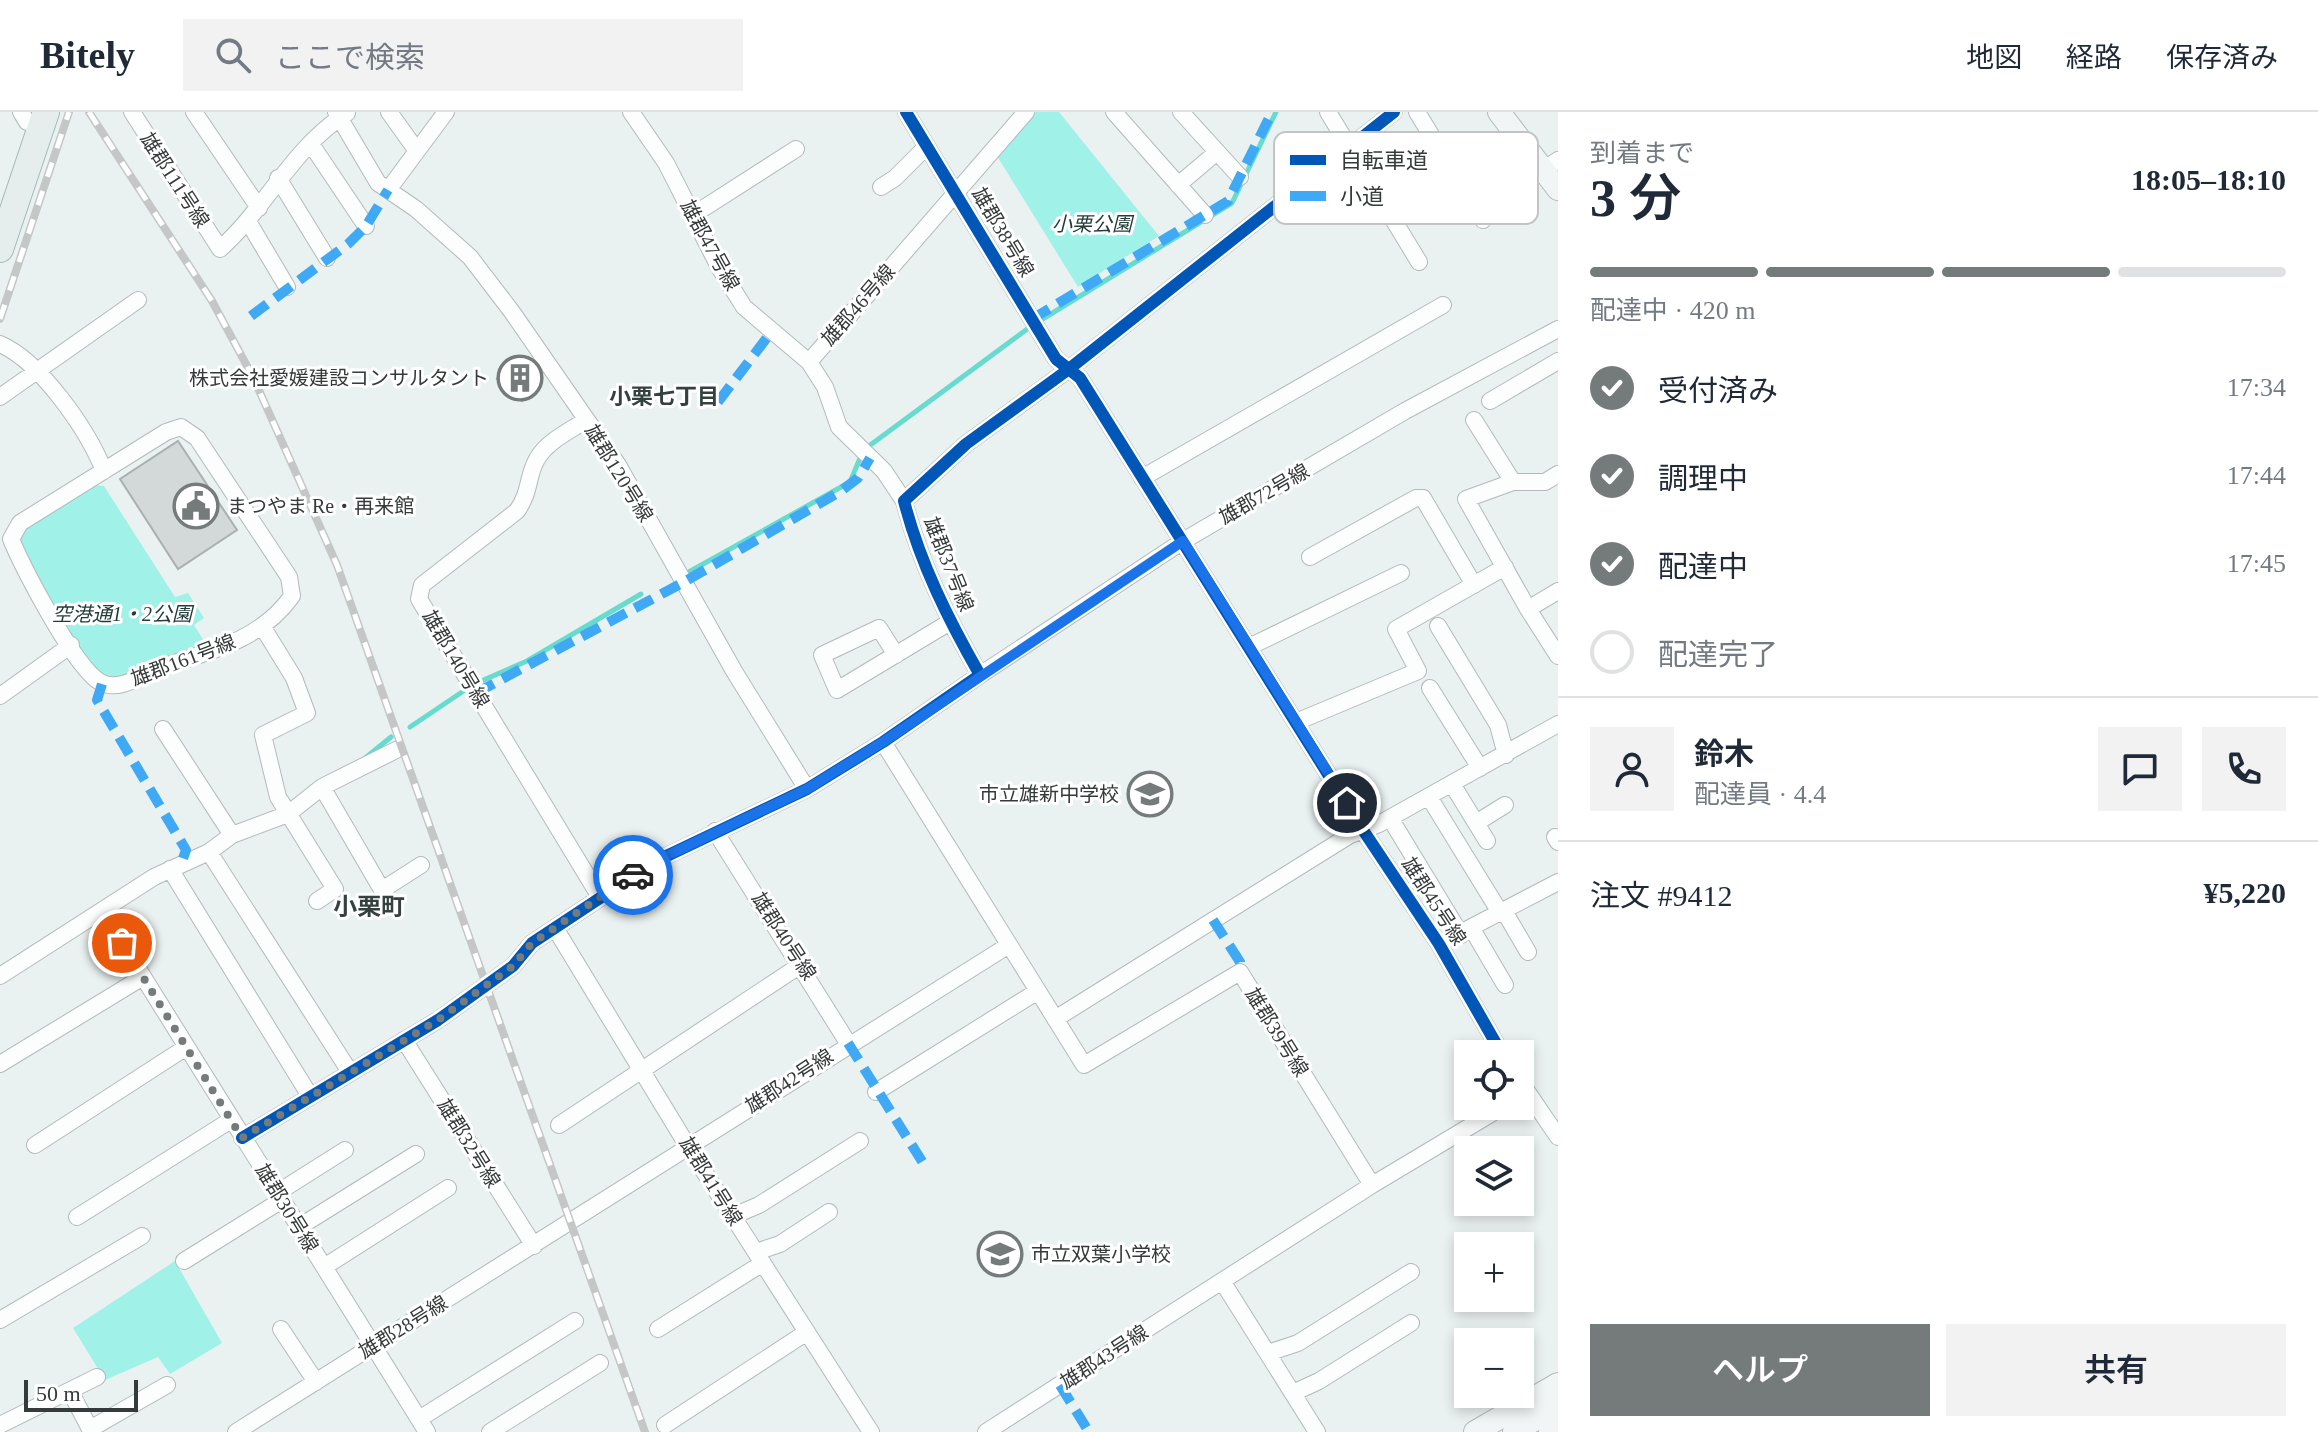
<!DOCTYPE html>
<html lang="ja">
<meta charset="utf-8">
<style>
:root{--surface:#fff;--page:#f2f2f3;--text:#1f2937;--muted:#747a83;--line:#e0e1e3;--accent:#747b7a}
body{margin:0;font-family:"Times New Roman","Noto Sans JP",serif;background:var(--page);color:var(--text);height:100vh;display:flex;flex-direction:column;font-size:30px;white-space:nowrap}
*{box-sizing:border-box;margin:0}
p{font-size:26px;color:var(--muted)}
.icon{flex:none;width:44px;height:44px;fill:none;stroke:currentColor;stroke-width:2;stroke-linecap:round;stroke-linejoin:round}
.map{position:relative;flex:1;overflow:hidden}
.side{display:flex;flex-direction:column;background:var(--surface);width:760px}
.side>*{flex:none}
.fabs{position:absolute;left:1454px;top:928px;display:grid;gap:16px}
.fabs a{display:grid;place-items:center;width:80px;height:80px;border-radius:0px;background:var(--surface);box-shadow:0 4px 12px #0003;font-size:40px}
.scale{position:absolute;left:24px;bottom:20px;width:114px;box-sizing:border-box;padding-left:8px;border:4px solid #353b3a;border-top:0;font-size:22px;line-height:28px;white-space:nowrap;color:#353b3a;-webkit-text-stroke:6px #fff;paint-order:stroke}
.pin{position:absolute;display:grid;place-items:center;width:68px;height:68px;color:#fff;margin:-34px;border:4px solid #fff;border-radius:50%;box-shadow:0 2px 8px #0007}
.courier{position:absolute;display:grid;place-items:center;width:80px;height:80px;margin:-40px;border:6px solid #1a73e8;border-radius:50%;background:#fff;color:#222;box-shadow:0 2px 10px #0007}
.headline em{font-style:normal;font-weight:600}
.headline div{display:flex;flex-direction:column-reverse}
.headline{display:flex;align-items:center;justify-content:space-between;height:136px;padding:0 32px}
h1{font-size:52px;font-weight:600;line-height:60px}
.bar{display:grid;grid-template-columns:repeat(4,1fr);gap:12px 8px;align-content:center;height:96px;padding:0 32px}
.bar i{height:10px;border-radius:6px;background:var(--line)}
.bar .active{background:var(--accent)}
.bar p{grid-column:span 4}
.line{display:flex;align-items:center;gap:20px;padding:0 32px;border-top:2px solid var(--line)}
.line div{flex:1}
.round{display:grid;place-items:center;flex:none;width:84px;height:84px;border-radius:0px;background:var(--page)}
ol{padding:0 32px;list-style:none}
li{display:flex;align-items:center;gap:24px;height:88px}
li p{margin-inline-start:auto}
li .icon{padding:8px;border-radius:50%;background:var(--accent);color:#fff;stroke-width:4}
li:last-child{color:var(--muted)}
li i{width:44px;height:44px;border:4px solid var(--line);border-radius:50%}
.button{display:flex;gap:16px;margin-top:auto;padding:16px 32px}
.button a{flex:1;height:92px;border-radius:0px;background:var(--accent);color:#fff;font-size:32px;font-weight:600;line-height:92px;text-align:center}
.button a+a{background:var(--page);color:var(--text)}
header{display:flex;align-items:center;gap:48px;box-sizing:border-box;height:112px;padding:0 40px;background:var(--surface);border-bottom:2px solid var(--line)}
header strong{font-size:38px}
nav{display:flex;gap:44px;margin-inline-start:auto;font-size:28px}
.search{width:560px;height:72px;background:var(--page);display:flex;align-items:center;gap:20px;box-sizing:border-box;padding:0 28px;border-radius:0px;color:var(--muted);font-size:30px}
main{display:flex;flex:1;min-height:0}
.map>svg:first-child{display:block}
.green{fill:#a0f1e7}
.lines{fill:none;stroke-linecap:round;stroke-linejoin:round}
.stream{stroke:#66dbce;stroke-width:5}
.building{fill:#d3d9d9;stroke:#aab0af;stroke-width:2}
.street-casing{stroke:#b4b9b9;stroke-width:18}
.secondary-casing{stroke:#b4b9b9;stroke-width:24}
.primary-casing{stroke:#a6b9b6;stroke-width:28}
.street{stroke:#fcfdfd;stroke-width:16}
.secondary{stroke:#f1f5f5;stroke-width:22}
.primary{stroke:#e5eeed;stroke-width:26}
.rail-casing{stroke:#c5c7c6;stroke-width:8}
.rail{stroke:#fff;stroke-width:5;stroke-dasharray:15;stroke-linecap:butt}
.quiet{stroke:#3fa9f5;stroke-width:10;stroke-dasharray:20 10;stroke-linecap:butt}
.cycleway-casing{stroke:#fff;stroke-width:17}
.cycleway{stroke:#0057b8;stroke-width:12}
.done{stroke:#747b7a;stroke-width:8;stroke-dasharray:0 14.4}
.route{stroke:#1a73e8;stroke-width:10}
.labels{text-anchor:middle;dominant-baseline:central;stroke-width:6;stroke-linejoin:round;paint-order:stroke}
.street-label{font-size:20px;fill:#353b3a;stroke:#fff}
.park-label{font-size:20px;font-style:italic;fill:#233c38;stroke:#fff}
.poi-label{font-size:20px;fill:#353b3a;stroke:#fff;text-anchor:end}
.neighbourhood-label{font-size:22px;font-weight:bold;fill:#34413f;stroke:#fff}
.quarter-label{font-size:24px;font-weight:bold;fill:#34413f;stroke:#fff}
.key{fill:#fff;stroke:#c2c4c4;stroke-width:2}
.key-label{font-size:22px;fill:#353b3a}
</style>
<header>
<strong>Bitely</strong>
<div class="search"><svg class="icon" aria-label="search" viewBox="0 0 24 24"><circle cx="10" cy="10" r="6"/><path d="M15 15l6 6"/></svg>ここで検索</div>
<nav><a>地図</a><a>経路</a><a>保存済み</a></nav>
</header>
<main>
<div class="map">
<svg width="1558" height="1320" viewBox="0 0 1558 1320">
<rect width="100%" height="100%" fill="#eaf2f1"/>
<!-- green -->
<path class="green" d="M 1036,0 L 1059,0 L 1159,124 L 1078,175 L 997,44 Z
M 95,373 L 104,374 L 175,485 L 188,481 L 204,506 L 194,513 L 209,537 L 116,568 L 95,561 L 50,491 L 20,428 L 26,416 Z
M 175,1149 L 222,1231 L 170,1262 L 158,1245 L 105,1268 L 73,1216 Z"/>
<g class="lines">
<!-- stream -->
<path class="stream" d="M 1041,208 L 1232,91 L 1276,0
M 869,334 L 1030,215
M 687,461 L 850,370 L 861,344
M 479,570 L 527,549 L 641,482
M 410,615 L 468,576
M 364,647 L 391,625"/>
</g>
<!-- building -->
<path class="building" d="M 518,244 L 542,266 L 522,289 L 497,267 Z
M 178,329 L 237,418 L 178,457 L 120,367 Z"/>
<g class="lines">
<!-- street casing -->
<g class="street-casing">
<path id="street" d="M 21,0 L 27,10
M 132,0 L 220,137 C 267,95 292,36 347,1
M 194,0 L 259,96
M 336,0 L 378,71 L 416,97 L 470,145 L 512,200 L 618,353 L 734,559 L 807,677
M 389,0 L 417,39
M 631,0 L 666,51 L 719,155 L 744,195 L 809,250
M 906,0 L 1056,247 L 1080,266 L 1363,718 L 1439,832 L 1502,942
M 1114,0 L 1205,103
M 1181,0 L 1240,65
M 1328,0 L 1419,150
M 1417,0 L 1483,108
M 311,32 L 366,114
M 1544,57 L 1558,48
M 278,66 L 327,146
M 1178,73 L 1217,40
M 881,75 L 895,66 L 927,34
M 388,78 L 446,0
M 693,103 L 796,37
M 249,111 L 287,175
M 0,232 C 40,249 88,318 104,359
M 0,285 L 138,188
M 1490,289 L 1558,249
M 586,308 C 570,319 547,329 537,347 C 527,364 531,379 517,399 L 422,473 L 419,487 L 600,785
M 1474,308 L 1513,370
M 181,315 L 197,326 L 289,465 L 292,484 C 261,528 211,539 162,555 C 143,562 119,581 100,570 C 75,556 23,456 11,427 L 20,411 L 166,320 Z
M 1142,366 L 1443,193
M 904,389 L 884,359 L 839,315 L 825,275 L 809,250 L 1026,0
M 1310,445 L 1416,386 L 1423,386 L 1474,473
M 1558,479 L 1528,497 L 1558,544
M 1528,497 L 1466,387 L 1513,370 L 1545,370 L 1558,362
M 262,514 L 294,566 L 307,601 L 263,623 L 278,685 L 335,777 L 317,789
M 1438,514 L 1498,613 L 1506,643
M 1249,535 L 1401,461
M 896,543 L 879,516 L 822,543 L 837,578 L 950,510
M 980,563 L 1183,429 L 1405,299 L 1558,217
M 1430,576 L 1480,656
M 0,584 L 71,533
M 1296,610 L 1418,559 L 1396,517 L 1505,455
M 163,617 L 232,723
M 883,630 L 1084,953 L 1240,860 L 1372,1073
M 1452,672 L 1487,729
M 322,675 L 382,778 L 421,753
M 1429,685 L 1501,802
M 1390,706 L 1461,823
M 1476,711 L 1505,693
M 715,719 L 848,931
M 1555,725 L 1558,730
M 209,740 L 350,960
M 170,757 L 310,984
M 1504,799 L 1528,840
M 555,816 L 687,1033 L 871,1320
M 1472,817 L 1505,873
M 122,831 L 427,1320
M 1439,832 L 1558,770
M 0,864 L 154,765 L 209,740 L 232,723 L 288,702 L 322,675 L 396,638
M 1055,907 L 1350,723 L 1379,712 L 1558,612
M 404,928 L 534,1134
M 0,952 L 143,865
M 1520,969 L 1558,1025
M 876,980 L 1038,879
M 559,1013 L 802,852
M 242,1026 L 438,908 L 513,854 L 532,831 L 656,749 L 807,677 L 883,630 L 980,563 C 948,507 920,451 904,389 L 966,332 L 1069,257 L 1394,0
M 35,1033 L 185,936
M 277,1081 L 345,1038
M 733,1104 L 759,1093 L 860,1029
M 77,1105 L 231,1008
M 299,1115 L 416,1042
M 756,1140 L 780,1132 L 829,1100
M 184,1149 L 282,1088
M 324,1155 L 448,1076
M 1222,1169 L 1317,1320
M 0,1208 L 142,1124
M 281,1217 L 316,1270
M 658,1217 L 763,1151
M 1268,1241 L 1298,1231 L 1411,1160
M 70,1279 L 90,1317 L 167,1273
M 1293,1281 L 1319,1269 L 1411,1211
M 419,1307 L 575,1209
M 0,1313 L 97,1265
M 665,1313 L 807,1220
M 236,1320 L 1009,833
M 490,1320 L 600,1251
M 986,1320 L 1372,1073 L 1504,994"/>
</g>
<!-- secondary casing -->
<g class="secondary-casing">
<path id="secondary" d="M 1499,0 L 1558,77
M 1475,1320 L 1558,1272
M 1514,1320 L 1558,1294
M 1550,1320 L 1558,1315"/>
</g>
<!-- primary casing -->
<g class="primary-casing">
<path id="primary" d="M 0,137 L 46,0"/>
</g>
<!-- street -->
<use href="#street" class="street"/>
<!-- secondary -->
<use href="#secondary" class="secondary"/>
<!-- primary -->
<use href="#primary" class="primary"/>
<!-- rail casing -->
<g class="rail-casing">
<path id="rail" d="M 89,0 L 212,189 L 253,265 L 337,453 L 645,1320
M 0,207 L 69,0"/>
</g>
<!-- rail -->
<use href="#rail" class="rail"/>
<!-- quiet -->
<path class="quiet" d="M 251,204 L 348,132 L 366,114 L 388,78
M 1032,207 L 1228,89 L 1272,0
M 718,290 L 772,219
M 102,572 L 97,588 L 186,738 L 181,752
M 476,581 L 684,470 L 841,379 L 858,366 L 870,346
M 1213,808 L 1240,850 L 1240,860
M 848,931 L 923,1051
M 1060,1273 L 1089,1320"/>
<!-- cycleway casing -->
<g class="cycleway-casing">
<path id="cycleway" d="M 906,0 L 1056,247 L 1080,266 L 1363,718 L 1439,832 L 1502,942
M 242,1026 L 438,908 L 513,854 L 532,831 L 656,749 L 807,677 L 883,630 L 980,563 C 948,507 920,451 904,389 L 966,332 L 1069,257 L 1394,0"/>
</g>
<!-- cycleway -->
<use href="#cycleway" class="cycleway"/>
</g>
<g class="lines">
<!-- done -->
<path class="done" d="M 122,831 L 242,1026 L 438,908 L 513,854 L 532,831 L 633,763"/>
<!-- route -->
<path class="route" d="M 633,763 L 656,749 L 807,677 L 883,630 L 1183,429 L 1347,691"/>
</g>
<!-- icons -->
<defs>
<g id="building-ring" transform="scale(2.3)"><circle r="9.5" fill="#fff" stroke="#747b7a" stroke-width="1.5"/><path d="M-4-6H4V6H1V3H-1V6H-4ZM-2.5-4.3h1.7v1.8h-1.7ZM.8-4.3h1.7v1.8H.8ZM-2.5-1h1.7V.8h-1.7ZM.8-1h1.7V.8H.8Z" fill="#747b7a"/></g>
<g id="civic-ring" transform="scale(2.3)"><circle r="9.5" fill="#fff" stroke="#747b7a" stroke-width="1.5"/><path d="M-.6-6.5H3V-4.5H.6V-3L4-1V1h2V6H-6V1h2V-1L-.6-3ZM-1.2 2.5V6h2.4V2.5Z" fill="#747b7a"/></g>
<g id="school-ring" transform="scale(2.3)"><circle r="9.5" fill="#fff" stroke="#747b7a" stroke-width="1.5"/><path d="M0-5L7-2L0 1L-7-2ZM-4 1L0 2.5L4 1V4Q0 6-4 4Z" fill="#747b7a"/></g>
</defs>
<g fill-rule="evenodd">
<use href="#building-ring" x="520" y="266"/>
<use href="#civic-ring" x="196" y="394"/>
<use href="#school-ring" x="1150" y="682"/>
<use href="#school-ring" x="1000" y="1142"/>
</g>
<g class="labels">
<!-- street labels -->
<g class="street-label">
<text transform="translate(175 68) rotate(57)">雄郡111号線</text>
<text transform="translate(1003 120) rotate(59)">雄郡38号線</text>
<text transform="translate(710 133) rotate(61)">雄郡47号線</text>
<text transform="translate(858 193) rotate(-49)">雄郡46号線</text>
<text transform="translate(619 361) rotate(58)">雄郡120号線</text>
<text transform="translate(1264 382) rotate(-30)">雄郡72号線</text>
<text transform="translate(949 452) rotate(68)">雄郡37号線</text>
<text transform="translate(456 547) rotate(59)">雄郡140号線</text>
<text transform="translate(183 548) rotate(-21)">雄郡161号線</text>
<text transform="translate(1434 789) rotate(57)">雄郡45号線</text>
<text transform="translate(784 824) rotate(57)">雄郡40号線</text>
<text transform="translate(1277 920) rotate(58)">雄郡39号線</text>
<text transform="translate(789 969) rotate(-33)">雄郡42号線</text>
<text transform="translate(469 1031) rotate(58)">雄郡32号線</text>
<text transform="translate(711 1069) rotate(58)">雄郡41号線</text>
<text transform="translate(287 1096) rotate(58)">雄郡30号線</text>
<text transform="translate(403 1215) rotate(-32)">雄郡28号線</text>
<text transform="translate(1104 1245) rotate(-33)">雄郡43号線</text>
</g>
<!-- park labels -->
<g class="park-label">
<text x="1092" y="112">小栗公園</text>
<text x="122" y="502">空港通1・2公園</text>
</g>
<!-- poi labels -->
<g class="poi-label">
<text x="489" y="266">株式会社愛媛建設コンサルタント</text>
<text x="227" y="394" text-anchor="start">まつやま Re・再来館</text>
<text x="1119" y="682">市立雄新中学校</text>
<text x="1031" y="1142" text-anchor="start">市立双葉小学校</text>
</g>
<!-- neighbourhood labels -->
<g class="neighbourhood-label">
<text x="664" y="284">小栗七丁目</text>
</g>
<!-- quarter labels -->
<g class="quarter-label">
<text x="369" y="795">小栗町</text>
</g>
</g>
<!-- legend -->
<rect x="1274" y="20" width="264" height="92" rx="12" class="key"/>
<rect x="1290" y="43" width="36" height="10" fill="#0057b8"/>
<rect x="1290" y="79" width="36" height="10" fill="#3fa9f5"/>
<g class="key-label">
<text x="1340" y="56">自転車道</text>
<text x="1340" y="92">小道</text>
</g>
</svg>
<div class="fabs">
<a><svg class="icon" aria-label="locate" viewBox="0 0 24 24"><circle cx="12" cy="12" r="6"/><path d="M12 2v4M12 18v4M2 12h4M18 12h4"/></svg></a>
<a><svg class="icon" aria-label="layers" viewBox="0 0 24 24"><path d="M12 4l9 5-9 5-9-5zM3 14l9 5 9-5"/></svg></a>
<a>+</a>
<a>−</a>
</div>
<div class="scale">50 m</div>
<div class="pin" style="left:122px;top:831px;background:#ea580c"><svg class="icon" aria-label="bag" viewBox="0 0 24 24"><path d="M5 8h14l-1 12H6zM9 8a3 3 0 0 1 6 0"/></svg></div>
<div class="pin" style="left:1347px;top:691px;background:#1f2937"><svg class="icon" aria-label="home" viewBox="0 0 24 24"><path d="M3 11l9-7 9 7M6 9v11h12V9"/></svg></div>
<div class="courier" style="left:633px;top:763px"><svg class="icon" aria-label="car" viewBox="0 0 24 24"><path d="M5 17H2v-5l4-1 3-4h7l3 4 3 1v5h-3M9 17h6M6 11h13"/><circle cx="7" cy="17" r="2"/><circle cx="17" cy="17" r="2"/></svg></div>
</div>
<section class="side">
<div class="headline"><div><h1>3 分</h1><p>到着まで</p></div><em>18:05–18:10</em></div>
<div class="bar"><i class="active"></i><i class="active"></i><i class="active"></i><i></i><p>配達中 · 420 m</p></div>
<ol>
<li><svg class="icon" aria-label="check" viewBox="0 0 24 24"><path d="M5 12l5 5 9-10"/></svg>受付済み<p>17:34</p></li>
<li><svg class="icon" aria-label="check" viewBox="0 0 24 24"><path d="M5 12l5 5 9-10"/></svg>調理中<p>17:44</p></li>
<li><svg class="icon" aria-label="check" viewBox="0 0 24 24"><path d="M5 12l5 5 9-10"/></svg>配達中<p>17:45</p></li>
<li><i></i>配達完了</li>
</ol>
<div class="line" style="height:144px"><a class="round"><svg class="icon" aria-label="person" viewBox="0 0 24 24"><circle cx="12" cy="8" r="4"/><path d="M4 21q1-7 8-7t8 7"/></svg></a><div><b>鈴木</b><p>配達員 · 4.4</p></div><a class="round"><svg class="icon" aria-label="chat" viewBox="0 0 24 24"><path d="M4 5h16v11H9l-5 4z"/></svg></a><a class="round"><svg class="icon" aria-label="phone" viewBox="0 0 24 24"><path d="M5 4h4l2 5-3 2q2 4 5 5l2-3 5 2v4C11 20 4 13 5 4z"/></svg></a></div>
<div class="line" style="height:104px"><div>注文 #9412</div><b>¥5,220</b></div>
<div class="button"><a>ヘルプ</a><a>共有</a></div>
</section>
</main>
